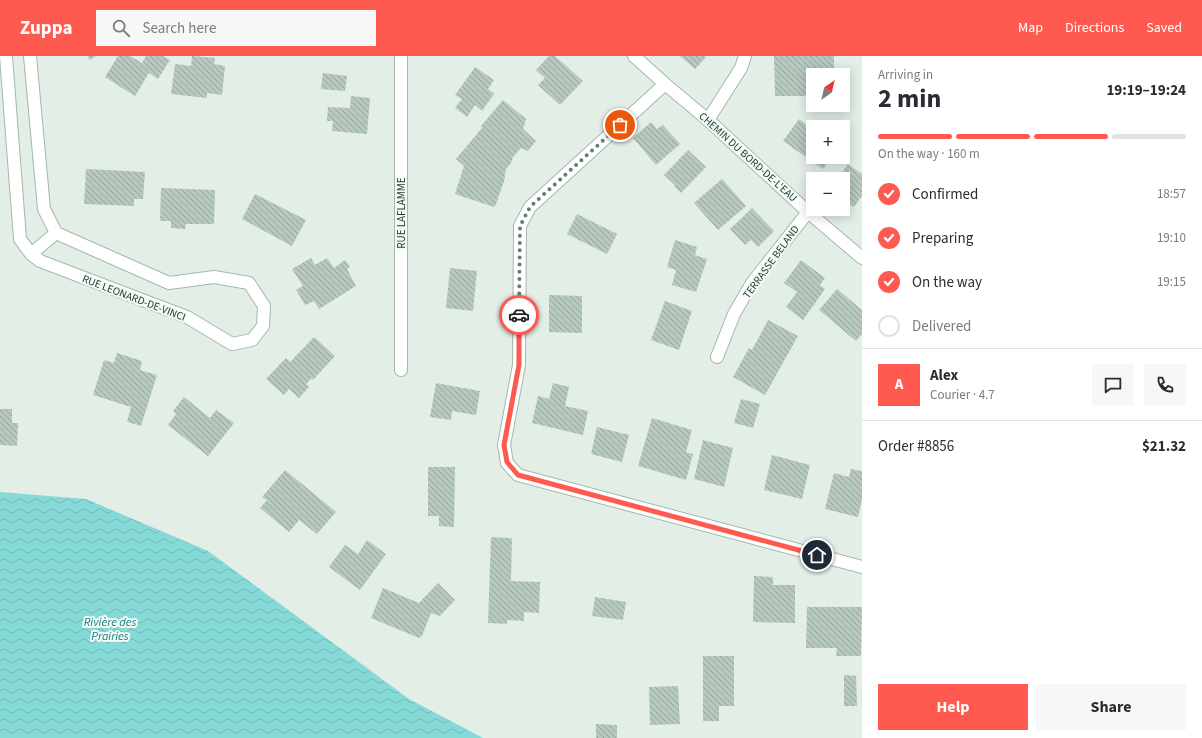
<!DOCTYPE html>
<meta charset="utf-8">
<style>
:root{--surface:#fff;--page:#f7f7f7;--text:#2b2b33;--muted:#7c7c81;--line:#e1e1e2;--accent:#ff5a50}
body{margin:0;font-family:"Source Sans 3",sans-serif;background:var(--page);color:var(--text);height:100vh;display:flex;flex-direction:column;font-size:15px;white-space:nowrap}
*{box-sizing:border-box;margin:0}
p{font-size:13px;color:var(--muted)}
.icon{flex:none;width:22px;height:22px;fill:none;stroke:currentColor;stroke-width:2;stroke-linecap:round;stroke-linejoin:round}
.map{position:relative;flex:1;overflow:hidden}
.side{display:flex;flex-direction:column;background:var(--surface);width:340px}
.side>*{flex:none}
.needle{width:26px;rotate:34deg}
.fabs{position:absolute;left:806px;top:12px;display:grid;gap:8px}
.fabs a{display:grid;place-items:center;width:44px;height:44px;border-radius:0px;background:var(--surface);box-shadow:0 2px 10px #0003;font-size:20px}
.pin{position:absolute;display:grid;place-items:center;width:34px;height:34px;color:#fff;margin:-17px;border:2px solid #fff;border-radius:50%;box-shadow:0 1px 4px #0007}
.courier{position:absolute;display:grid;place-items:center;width:40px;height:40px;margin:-20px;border:3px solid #ff5a50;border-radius:50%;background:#fff;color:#222;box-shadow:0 1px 5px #0007}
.head em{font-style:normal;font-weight:700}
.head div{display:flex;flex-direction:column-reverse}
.head{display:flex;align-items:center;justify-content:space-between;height:68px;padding:0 16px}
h1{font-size:26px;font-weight:700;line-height:30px}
.bar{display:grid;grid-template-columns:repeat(4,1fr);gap:6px 4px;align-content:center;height:48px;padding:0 16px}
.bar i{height:5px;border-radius:3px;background:var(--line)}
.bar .selected{background:var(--accent)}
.bar p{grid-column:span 4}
.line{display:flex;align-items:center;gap:10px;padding:0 16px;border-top:1px solid var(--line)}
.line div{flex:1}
.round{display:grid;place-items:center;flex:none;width:42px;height:42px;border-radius:0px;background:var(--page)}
ol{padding:0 16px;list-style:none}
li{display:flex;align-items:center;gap:12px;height:44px}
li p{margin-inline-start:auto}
li .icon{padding:4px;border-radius:50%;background:var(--accent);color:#fff;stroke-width:4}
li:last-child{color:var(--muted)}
li i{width:22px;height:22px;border:2px solid var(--line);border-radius:50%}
.action{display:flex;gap:8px;margin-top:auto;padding:8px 16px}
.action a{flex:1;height:46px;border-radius:0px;background:var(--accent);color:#fff;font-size:16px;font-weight:700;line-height:46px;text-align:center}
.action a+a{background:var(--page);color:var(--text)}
header{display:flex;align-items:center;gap:24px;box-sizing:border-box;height:56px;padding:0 20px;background:var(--accent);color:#fff}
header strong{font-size:19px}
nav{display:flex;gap:22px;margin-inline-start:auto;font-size:14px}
.search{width:280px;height:36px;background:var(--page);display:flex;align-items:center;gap:10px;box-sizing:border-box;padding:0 14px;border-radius:0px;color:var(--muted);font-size:15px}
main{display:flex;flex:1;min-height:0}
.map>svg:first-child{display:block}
.water{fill:url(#water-waves)}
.building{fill:url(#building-back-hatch)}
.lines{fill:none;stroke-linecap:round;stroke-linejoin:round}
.street-casing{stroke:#a5b7ad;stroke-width:14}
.secondary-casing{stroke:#a0bbac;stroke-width:14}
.street{stroke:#fff;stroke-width:12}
.secondary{stroke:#fff;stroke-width:12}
.done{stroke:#647e71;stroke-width:4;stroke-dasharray:0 7.2}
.route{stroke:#ff5a50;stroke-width:5}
.labels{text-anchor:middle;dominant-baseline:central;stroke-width:4;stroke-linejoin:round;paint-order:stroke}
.street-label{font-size:11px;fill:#204232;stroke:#f4faf6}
.water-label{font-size:12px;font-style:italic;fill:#137e7c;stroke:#f4faf6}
</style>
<header>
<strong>Zuppa</strong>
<div class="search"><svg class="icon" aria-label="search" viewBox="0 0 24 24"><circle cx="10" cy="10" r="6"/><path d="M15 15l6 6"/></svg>Search here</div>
<nav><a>Map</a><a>Directions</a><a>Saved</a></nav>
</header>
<main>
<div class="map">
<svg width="862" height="682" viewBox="0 0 862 682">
<defs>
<pattern id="water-waves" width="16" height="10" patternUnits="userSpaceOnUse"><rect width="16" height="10" fill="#85d9d6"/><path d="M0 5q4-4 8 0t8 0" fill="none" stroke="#73bbb8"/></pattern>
<pattern id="building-back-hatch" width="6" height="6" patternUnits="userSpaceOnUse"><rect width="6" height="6" fill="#b7c9bf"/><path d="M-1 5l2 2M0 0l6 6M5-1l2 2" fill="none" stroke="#94a59c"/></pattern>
</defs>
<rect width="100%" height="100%" fill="#e3eee7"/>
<!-- water -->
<path class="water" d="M 0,436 L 86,443 L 208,495 L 409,643 L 483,682 L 0,682 Z"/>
<!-- building -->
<path class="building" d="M 87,0 L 96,0 L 90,4 Z
M 118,0 L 130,0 L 142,7 L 146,0 L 163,0 L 170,4 L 158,23 L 149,17 L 135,40 L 105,21 Z
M 192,0 L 215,2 L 214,8 L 225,10 L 222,39 L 207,37 L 207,42 L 171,38 L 175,8 L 191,10 Z
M 549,0 L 555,0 L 583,25 L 560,49 L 538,29 L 545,22 L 536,14 Z
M 680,0 L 704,0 L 706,1 L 695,13 Z
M 774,0 L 834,0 L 834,13 L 822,13 L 822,19 L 813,19 L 813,40 L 775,40 Z
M 475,11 L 494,24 L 488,33 L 494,38 L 482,55 L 475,49 L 467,61 L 455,52 L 462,43 L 455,39 Z
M 323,17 L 347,20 L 345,35 L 321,33 Z
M 351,40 L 370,42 L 367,78 L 332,75 L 333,65 L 327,65 L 328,51 L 350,52 Z
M 503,44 L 526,63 L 523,73 L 536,85 L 528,95 L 521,92 L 513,101 L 511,107 L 506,113 L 504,125 L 496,148 L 494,151 L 455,138 L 464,110 L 456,103 L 482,72 L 481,70 Z
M 799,63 L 813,74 L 813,101 L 832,101 L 823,113 L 783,85 Z
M 651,66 L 657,73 L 663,69 L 680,88 L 656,109 L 633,82 Z
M 688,94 L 706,111 L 681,137 L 674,130 L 675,129 L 664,119 Z
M 848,108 L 862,118 L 862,140 L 854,151 L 843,144 L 843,123 L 837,123 Z
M 86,113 L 145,116 L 143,143 L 134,143 L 134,150 L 84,148 Z
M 722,123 L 746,150 L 718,174 L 694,147 Z
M 161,132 L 215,134 L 214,168 L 186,168 L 185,173 L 171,172 L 171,165 L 160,165 Z
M 255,138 L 306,164 L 292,190 L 242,163 Z
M 752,152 L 774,175 L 758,191 L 751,184 L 745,189 L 730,173 Z
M 577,158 L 617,178 L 607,198 L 567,178 Z
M 675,184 L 697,191 L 695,199 L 707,203 L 696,236 L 672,229 L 676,214 L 667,211 Z
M 311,202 L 315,209 L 327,202 L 334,212 L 345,204 L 350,211 L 347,213 L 356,230 L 319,253 L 314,245 L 305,249 L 296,234 L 303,230 L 292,213 Z
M 801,204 L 825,222 L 820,229 L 825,233 L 803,264 L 786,251 L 797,236 L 784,227 Z
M 450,212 L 477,215 L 473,255 L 446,252 Z
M 837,233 L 862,254 L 862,278 L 856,285 L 819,254 Z
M 549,239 L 582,240 L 582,277 L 549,276 Z
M 665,245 L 692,255 L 679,294 L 651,284 Z
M 768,264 L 798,280 L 765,339 L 733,321 L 749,292 L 752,294 Z
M 314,281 L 335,300 L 313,324 L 312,322 L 306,328 L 309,331 L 299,342 L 289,333 L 284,339 L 266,323 L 286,302 L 290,306 Z
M 117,297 L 142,305 L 140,314 L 157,319 L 141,370 L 127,366 L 131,351 L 93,339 L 104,304 L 114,307 Z
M 436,327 L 480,335 L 476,359 L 452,355 L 451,364 L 430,361 Z
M 553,327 L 569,331 L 565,350 L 588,355 L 583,379 L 532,367 L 538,340 L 549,343 Z
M 184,341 L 210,362 L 216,354 L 234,367 L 208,400 L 168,369 L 176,358 L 173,355 Z
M 741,343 L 760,348 L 753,372 L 734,367 Z
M 0,353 L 12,353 L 12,367 L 18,367 L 17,390 L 0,389 Z
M 652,362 L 692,374 L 686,396 L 693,398 L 686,424 L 638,410 Z
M 597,371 L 629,379 L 622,406 L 591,398 Z
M 703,384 L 733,392 L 724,431 L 694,423 Z
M 772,399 L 810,409 L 802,443 L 764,434 Z
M 428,411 L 455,411 L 454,471 L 439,470 L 439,460 L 428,460 Z
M 851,413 L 862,415 L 862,443 L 858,461 L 825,453 L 834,417 L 849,421 Z
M 285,414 L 336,456 L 317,478 L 299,464 L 289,476 L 260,452 L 267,444 L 262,441 Z
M 491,481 L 512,482 L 511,525 L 540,526 L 539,557 L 524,556 L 524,565 L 507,564 L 507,568 L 488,567 Z
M 367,484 L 386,498 L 360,534 L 329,511 L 345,489 L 358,498 Z
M 754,520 L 773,521 L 773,529 L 795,529 L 795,567 L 753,566 Z
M 438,527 L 455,544 L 440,560 L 431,557 L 422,580 L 419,582 L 371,562 L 383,532 L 419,547 Z
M 595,541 L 626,546 L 623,564 L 592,560 Z
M 807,551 L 862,551 L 861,600 L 836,600 L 837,592 L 806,592 Z
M 703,600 L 734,600 L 734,650 L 719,650 L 719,665 L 703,665 Z
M 844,619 L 856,620 L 857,650 L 844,650 Z
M 678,630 L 680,668 L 650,669 L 649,631 Z
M 596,668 L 617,669 L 617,682 L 596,682 Z"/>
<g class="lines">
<!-- street casing -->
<g class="street-casing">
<path id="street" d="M 6,0 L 20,183 L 31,198 L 40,205 L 187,261 L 232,288 L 252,284 L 263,270 L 264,250 L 249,227 L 214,221 L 169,227 L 56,177 L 44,153 L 30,0
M 401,0 L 401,314
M 665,28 L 530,151 L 520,170 L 519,309 L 504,389 L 507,407 L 518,419 L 862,511
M 708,64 L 741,12 L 745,0
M 31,198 L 56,177
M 717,301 L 734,258 L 752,227 L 808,156"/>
</g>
<!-- secondary casing -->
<g class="secondary-casing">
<path id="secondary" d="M 634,0 L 665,28 L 708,64 L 808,156 L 862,202"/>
</g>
<!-- street -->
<use href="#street" class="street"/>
<!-- secondary -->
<use href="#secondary" class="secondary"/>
</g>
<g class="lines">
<!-- done -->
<path class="done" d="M 519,259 L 520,170 L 530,151 L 620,69"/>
<!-- route -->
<path class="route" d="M 519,259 L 519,309 L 504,389 L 507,406 L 518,419 L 817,499"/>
</g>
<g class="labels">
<!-- street labels -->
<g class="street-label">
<text transform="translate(748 101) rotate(42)">CHEMIN DU BORD-DE-L'EAU</text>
<text transform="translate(401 157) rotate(-90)">RUE LAFLAMME</text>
<text transform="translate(771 206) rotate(-54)">TERRASSE BELAND</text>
<text transform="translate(134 242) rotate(21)">RUE LEONARD-DE-VINCI</text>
</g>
<!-- water labels -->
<g class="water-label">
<text x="110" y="566">Rivière des<tspan x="110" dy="14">Prairies</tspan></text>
</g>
</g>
</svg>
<div class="fabs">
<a><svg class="needle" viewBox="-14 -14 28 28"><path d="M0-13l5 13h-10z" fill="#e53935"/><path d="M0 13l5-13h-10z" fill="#7c7c81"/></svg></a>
<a>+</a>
<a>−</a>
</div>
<div class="pin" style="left:620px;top:69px;background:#ea580c"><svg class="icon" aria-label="bag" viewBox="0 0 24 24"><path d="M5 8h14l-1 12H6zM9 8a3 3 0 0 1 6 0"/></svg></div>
<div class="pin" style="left:817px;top:499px;background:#1f2937"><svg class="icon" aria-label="home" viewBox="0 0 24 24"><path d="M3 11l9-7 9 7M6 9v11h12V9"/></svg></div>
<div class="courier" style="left:519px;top:259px"><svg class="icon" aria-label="car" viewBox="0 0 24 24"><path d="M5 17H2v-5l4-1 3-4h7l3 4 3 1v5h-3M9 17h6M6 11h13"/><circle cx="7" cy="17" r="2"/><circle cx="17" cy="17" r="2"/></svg></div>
</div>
<section class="side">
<div class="head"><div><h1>2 min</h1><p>Arriving in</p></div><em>19:19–19:24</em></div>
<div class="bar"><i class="selected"></i><i class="selected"></i><i class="selected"></i><i></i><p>On the way · 160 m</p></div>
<ol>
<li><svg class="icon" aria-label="check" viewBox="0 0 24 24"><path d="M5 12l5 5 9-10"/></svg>Confirmed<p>18:57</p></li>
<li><svg class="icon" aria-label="check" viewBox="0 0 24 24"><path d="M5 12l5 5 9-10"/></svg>Preparing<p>19:10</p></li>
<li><svg class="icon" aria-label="check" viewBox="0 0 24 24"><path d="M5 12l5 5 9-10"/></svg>On the way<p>19:15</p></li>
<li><i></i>Delivered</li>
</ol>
<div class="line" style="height:72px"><b class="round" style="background:var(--accent);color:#fff">A</b><div><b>Alex</b><p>Courier · 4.7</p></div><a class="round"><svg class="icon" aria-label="chat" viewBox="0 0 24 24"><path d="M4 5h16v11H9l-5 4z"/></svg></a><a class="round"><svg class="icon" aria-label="phone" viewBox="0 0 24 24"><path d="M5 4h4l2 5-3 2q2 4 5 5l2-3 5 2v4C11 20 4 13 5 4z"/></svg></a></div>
<div class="line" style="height:52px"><div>Order #8856</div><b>$21.32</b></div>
<div class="action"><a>Help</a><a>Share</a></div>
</section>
</main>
